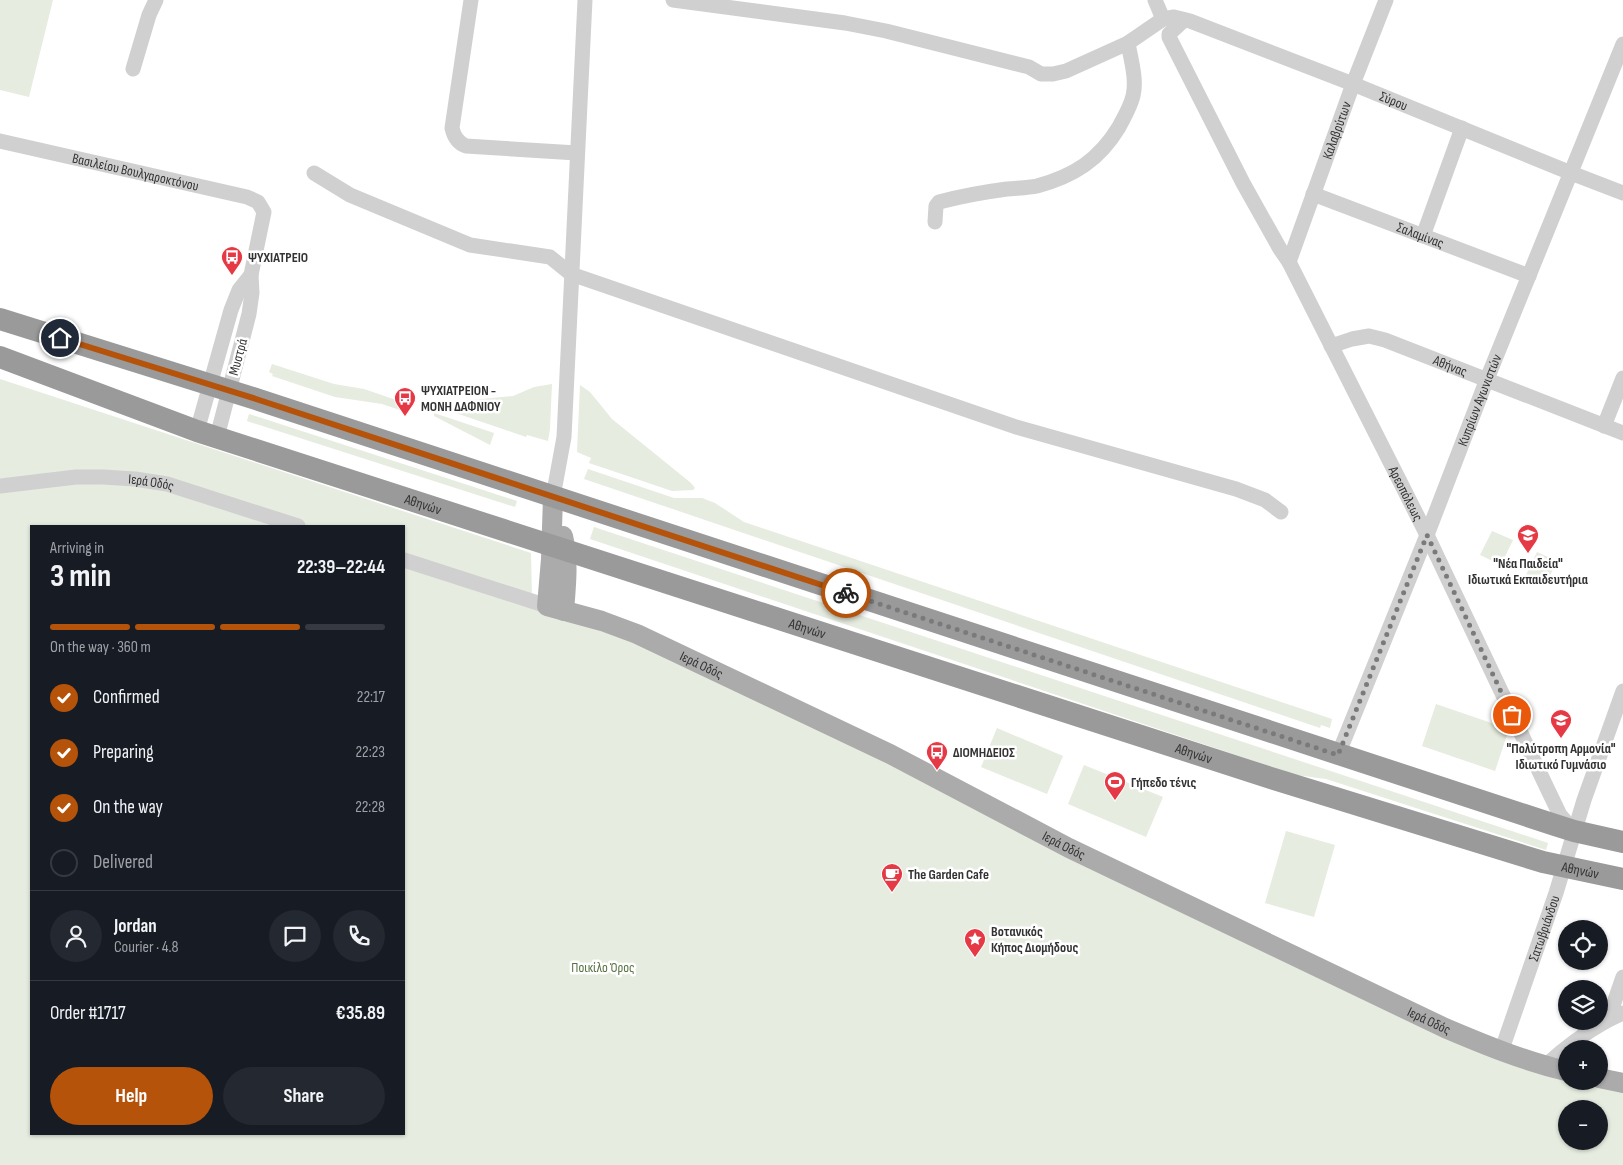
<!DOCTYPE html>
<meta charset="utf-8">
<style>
:root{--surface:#171b24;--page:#242831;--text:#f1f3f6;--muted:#9ea1a6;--line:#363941;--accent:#b45309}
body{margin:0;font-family:"Sofia Sans Condensed",sans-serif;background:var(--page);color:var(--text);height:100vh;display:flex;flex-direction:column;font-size:19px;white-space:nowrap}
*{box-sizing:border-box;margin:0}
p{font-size:16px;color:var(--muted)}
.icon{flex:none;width:28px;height:28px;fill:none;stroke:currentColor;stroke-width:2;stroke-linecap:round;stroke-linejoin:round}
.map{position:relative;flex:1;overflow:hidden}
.panel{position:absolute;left:30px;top:525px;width:375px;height:610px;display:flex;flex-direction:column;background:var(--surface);border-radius:0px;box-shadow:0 1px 4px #0004}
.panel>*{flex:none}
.fabs{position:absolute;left:1558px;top:920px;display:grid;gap:10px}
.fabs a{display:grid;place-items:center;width:50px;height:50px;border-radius:50%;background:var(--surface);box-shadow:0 1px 4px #0004;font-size:25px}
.pin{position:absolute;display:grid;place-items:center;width:42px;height:42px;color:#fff;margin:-21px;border:2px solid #fff;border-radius:50%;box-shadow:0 1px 5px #0007}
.courier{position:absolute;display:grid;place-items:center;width:50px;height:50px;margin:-25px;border:4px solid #b45309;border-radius:50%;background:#fff;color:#222;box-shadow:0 1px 6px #0007}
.head em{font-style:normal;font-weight:700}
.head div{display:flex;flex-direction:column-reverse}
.head{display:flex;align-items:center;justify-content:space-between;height:85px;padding:0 20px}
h1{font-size:32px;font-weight:700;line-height:38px}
.bar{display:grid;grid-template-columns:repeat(4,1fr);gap:8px 5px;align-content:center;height:60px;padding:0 20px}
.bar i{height:6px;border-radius:4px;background:var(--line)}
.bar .on{background:var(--accent)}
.bar p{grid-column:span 4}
.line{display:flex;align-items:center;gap:12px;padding:0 20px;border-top:1px solid var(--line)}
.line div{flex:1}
.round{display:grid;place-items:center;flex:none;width:52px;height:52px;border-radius:26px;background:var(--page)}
ol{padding:0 20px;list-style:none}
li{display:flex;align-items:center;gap:15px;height:55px}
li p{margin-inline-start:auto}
li .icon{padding:5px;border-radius:50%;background:var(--accent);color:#fff;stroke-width:4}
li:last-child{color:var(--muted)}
li i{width:28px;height:28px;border:2px solid var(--line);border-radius:50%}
.button{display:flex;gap:10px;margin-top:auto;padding:10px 20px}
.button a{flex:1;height:58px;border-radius:30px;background:var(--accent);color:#fff;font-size:20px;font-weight:700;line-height:58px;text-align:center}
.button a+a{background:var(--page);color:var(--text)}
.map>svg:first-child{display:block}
.green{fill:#e6ecdf;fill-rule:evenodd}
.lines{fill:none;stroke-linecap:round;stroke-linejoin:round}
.minor{stroke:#d0d0d0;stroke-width:15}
.major{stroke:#ababab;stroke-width:20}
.highway{stroke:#9a9a9a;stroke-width:22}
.done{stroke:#7a7a7a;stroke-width:5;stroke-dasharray:0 9}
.route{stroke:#b45309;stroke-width:6}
.labels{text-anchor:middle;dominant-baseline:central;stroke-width:5;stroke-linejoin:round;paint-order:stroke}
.street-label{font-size:14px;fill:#333;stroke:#fff}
.poi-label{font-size:14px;font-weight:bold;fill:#333;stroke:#fff;text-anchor:start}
.park-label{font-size:14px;fill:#56703f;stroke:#fff}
</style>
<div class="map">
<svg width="1623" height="1165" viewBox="0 0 1623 1165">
<rect width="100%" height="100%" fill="#fff"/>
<!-- green -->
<path class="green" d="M 0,0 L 53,0 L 29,97 L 0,90 Z
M 272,364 L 334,384 L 364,389 L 405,403 L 403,411 L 382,404 L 335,397 L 272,376 L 273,374 L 269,372 Z
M 0,379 L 531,553 L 532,601 L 602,621 L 1445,1028 L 1566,1071 L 1566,1081 L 1623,1083 L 1623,1165 L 0,1165 ZM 31,526 L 404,526 L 404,1134 L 31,1134 ZM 1566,1109 L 1599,1109 L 1599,1141 L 1566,1141 Z
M 552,384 L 550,429 L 548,441 L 527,435 L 526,437 L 438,407 L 438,405 L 462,401 L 513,396 L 534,387 Z
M 580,385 L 590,392 L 612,419 L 691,483 L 695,488 L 693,490 L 672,491 L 589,463 L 591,458 L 577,452 Z
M 434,413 L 494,433 L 490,445 L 434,416 Z
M 249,414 L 517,501 L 515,507 L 247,421 Z
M 588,469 L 674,498 L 702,498 L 715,503 L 744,522 L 1332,719 L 1330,728 L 1321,725 L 1320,728 L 584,479 Z
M 594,527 L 600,529 L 1548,843 L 1546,850 L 1326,779 L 1296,775 L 590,539 Z
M 1492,531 L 1513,540 L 1501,565 L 1480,555 Z
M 1537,552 L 1557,561 L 1545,586 L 1525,577 Z
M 1436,704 L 1509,729 L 1495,771 L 1422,746 Z
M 997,728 L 1063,756 L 1047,794 L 981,767 Z
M 1084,765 L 1163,797 L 1146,837 L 1068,804 Z
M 1286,831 L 1335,845 L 1314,917 L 1265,903 Z"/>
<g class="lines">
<!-- minor -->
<g class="minor">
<path d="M 471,0 L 452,128 C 454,137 458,143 466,146 L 577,153"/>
<path id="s1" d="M 673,0 L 845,23 L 886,31 L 1029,67 L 1041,74 L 1053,74 L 1066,71 L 1128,43 L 1163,19 L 1174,17 L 1190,21 L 1353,84 L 1571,173 L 1623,193"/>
<path d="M 1155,0 L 1163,19"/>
<path id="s2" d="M 1184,20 L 1169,34 L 1169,37 L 1243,183 L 1280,249 L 1289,262 L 1427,535 L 1548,790 L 1560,815 L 1573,830"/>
<path d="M 133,69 L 149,15 L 156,0"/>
<path id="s3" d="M 0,141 L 247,197 L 258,202 L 264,212 L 251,275 L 252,293 L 249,314 L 217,437"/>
<path d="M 314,173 L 350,195 L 470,245 L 550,257 L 571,274 L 1016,427 L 1236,489 L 1265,500 L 1281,512"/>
<path id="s4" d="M 1313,194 L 1529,276"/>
<path d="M 935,222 L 936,206 L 939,202 C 962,196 984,192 1007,189 C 1017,188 1028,188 1037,186 C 1074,176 1099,160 1119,127 C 1124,117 1130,108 1133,96 C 1137,80 1131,60 1128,43"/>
<path d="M 1423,236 L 1462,128"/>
<path id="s5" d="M 1289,262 L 1353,84 L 1386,0"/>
<path id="s6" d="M 1331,346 L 1352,339 L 1369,336 L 1385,340 L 1623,433"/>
<path d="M 1604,426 L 1623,378"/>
<path d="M 197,431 L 231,310 L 239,290 L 251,275"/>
<path id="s7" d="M 0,486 L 76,477 L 103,477 L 135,479 L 167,484 L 298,526"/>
<path d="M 553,497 L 564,437 L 585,0"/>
<path d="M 404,560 L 547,606"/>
<path id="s8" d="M 1338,755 L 1427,535 L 1487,379 L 1623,44"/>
<path d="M 1608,1020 L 1623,977"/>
<path id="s9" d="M 1501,1052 L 1556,893 L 1584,800 L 1623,691"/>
<path d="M 1545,1066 C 1569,1044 1593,1026 1623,1013"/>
</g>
<!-- major -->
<g class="major">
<path id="s10" d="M 553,497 L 551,559 L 547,606 L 602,621 L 637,634 L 890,754 L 1069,848 L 1445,1028 C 1485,1045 1524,1061 1566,1071"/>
<path d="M 563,536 C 569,561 566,586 564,611"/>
<path d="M 1599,1078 L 1623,1083"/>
</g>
<!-- highway -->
<g class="highway">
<path d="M 0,319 L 256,399 L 1555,825 L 1574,831 L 1623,842"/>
<path id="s11" d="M 0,357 L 197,431 L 1274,779 L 1543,862 L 1623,879"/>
</g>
</g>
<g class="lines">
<!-- done -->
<path class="done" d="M 846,593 L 1338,755 L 1427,535 L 1512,715"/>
<!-- route -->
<path class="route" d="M 60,338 L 256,399 L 846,593"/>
</g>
<!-- icons -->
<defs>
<g id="bus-pin" transform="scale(1.125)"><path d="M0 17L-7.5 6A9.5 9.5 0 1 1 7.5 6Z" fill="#e63946" stroke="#fff"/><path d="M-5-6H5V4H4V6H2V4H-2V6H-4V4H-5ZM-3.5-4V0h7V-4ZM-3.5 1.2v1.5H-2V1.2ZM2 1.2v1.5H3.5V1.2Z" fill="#fff"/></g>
<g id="school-pin" transform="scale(1.125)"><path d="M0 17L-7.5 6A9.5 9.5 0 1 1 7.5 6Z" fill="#e63946" stroke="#fff"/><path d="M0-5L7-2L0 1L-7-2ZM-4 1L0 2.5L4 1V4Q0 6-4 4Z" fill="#fff"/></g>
<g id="stadium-pin" transform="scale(1.125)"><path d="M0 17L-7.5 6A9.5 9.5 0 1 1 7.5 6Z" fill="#e63946" stroke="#fff"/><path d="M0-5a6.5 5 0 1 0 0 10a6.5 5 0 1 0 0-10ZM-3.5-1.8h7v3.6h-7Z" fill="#fff"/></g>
<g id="cafe-pin" transform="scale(1.125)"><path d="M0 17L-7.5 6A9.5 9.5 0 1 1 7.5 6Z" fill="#e63946" stroke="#fff"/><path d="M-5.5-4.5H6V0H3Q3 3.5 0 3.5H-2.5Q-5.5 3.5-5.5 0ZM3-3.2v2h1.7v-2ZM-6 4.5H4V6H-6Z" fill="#fff"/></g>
<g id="sight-pin" transform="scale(1.125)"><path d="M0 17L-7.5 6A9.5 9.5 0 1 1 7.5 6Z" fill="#e63946" stroke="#fff"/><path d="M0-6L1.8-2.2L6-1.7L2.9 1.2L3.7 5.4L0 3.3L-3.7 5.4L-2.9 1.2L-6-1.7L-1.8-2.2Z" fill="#fff"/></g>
</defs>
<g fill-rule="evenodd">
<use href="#bus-pin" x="232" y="257"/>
<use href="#bus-pin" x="405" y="398"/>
<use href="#school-pin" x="1528" y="535"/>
<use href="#school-pin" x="1561" y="720"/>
<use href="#bus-pin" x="937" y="752"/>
<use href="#stadium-pin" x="1115" y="782"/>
<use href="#cafe-pin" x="892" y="874"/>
<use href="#sight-pin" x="975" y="939"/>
</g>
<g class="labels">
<!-- street labels -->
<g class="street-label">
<text stroke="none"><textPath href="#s1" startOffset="759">Σύρου</textPath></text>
<text stroke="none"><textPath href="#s5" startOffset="140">Καλαβρύτων</textPath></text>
<text stroke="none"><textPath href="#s3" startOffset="139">Βασιλείου Βουλγαροκτόνου</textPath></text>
<text stroke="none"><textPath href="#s4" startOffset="115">Σαλαμίνας</textPath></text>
<text transform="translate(238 357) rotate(-75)">Μυστρά</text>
<text stroke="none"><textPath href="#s6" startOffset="126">Αθήνας</textPath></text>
<text stroke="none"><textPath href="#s8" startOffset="382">Κυπρίων Αγωνιστών</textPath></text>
<text stroke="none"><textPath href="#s7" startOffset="152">Ιερά Οδός</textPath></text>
<text stroke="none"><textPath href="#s2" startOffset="538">Αρεοπόλεως</textPath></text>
<text stroke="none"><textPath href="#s11" startOffset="448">Αθηνών</textPath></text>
<text stroke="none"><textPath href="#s11" startOffset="852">Αθηνών</textPath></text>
<text stroke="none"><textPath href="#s10" startOffset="275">Ιερά Οδός</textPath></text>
<text stroke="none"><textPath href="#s11" startOffset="1258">Αθηνών</textPath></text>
<text stroke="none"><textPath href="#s10" startOffset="680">Ιερά Οδός</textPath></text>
<text stroke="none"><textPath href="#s11" startOffset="1662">Αθηνών</textPath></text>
<text stroke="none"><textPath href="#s9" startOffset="131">Σατωβριάνδου</textPath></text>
<text stroke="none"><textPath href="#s10" startOffset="1085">Ιερά Οδός</textPath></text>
</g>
<!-- poi labels -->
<g class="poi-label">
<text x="248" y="257">ΨΥΧΙΑΤΡΕΙΟ</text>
<text x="421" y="390">ΨΥΧΙΑΤΡΕΙΟΝ -<tspan x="421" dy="16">ΜΟΝΗ ΔΑΦΝΙΟΥ</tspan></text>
<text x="1528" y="563" text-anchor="middle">"Νέα Παιδεία"<tspan x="1528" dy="16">Ιδιωτικά Εκπαιδευτήρια</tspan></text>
<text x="1561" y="748" text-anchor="middle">"Πολύτροπη Αρμονία"<tspan x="1561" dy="16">Ιδιωτικό Γυμνάσιο</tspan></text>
<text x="953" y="752">ΔΙΟΜΗΔΕΙΟΣ</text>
<text x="1131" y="782">Γήπεδο τένις</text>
<text x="908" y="874">The Garden Cafe</text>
<text x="991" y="931">Βοτανικός<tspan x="991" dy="16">Κήπος Διομήδους</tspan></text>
</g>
<!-- park labels -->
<g class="park-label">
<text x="603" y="967">Ποικίλο Όρος</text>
</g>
</g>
</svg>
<div class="fabs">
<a><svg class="icon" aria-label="locate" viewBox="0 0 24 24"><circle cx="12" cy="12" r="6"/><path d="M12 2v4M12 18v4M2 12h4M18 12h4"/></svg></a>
<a><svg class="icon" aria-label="layers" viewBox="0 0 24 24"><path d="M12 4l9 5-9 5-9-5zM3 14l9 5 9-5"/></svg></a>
<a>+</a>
<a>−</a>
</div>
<div class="pin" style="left:1512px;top:715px;background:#ea580c"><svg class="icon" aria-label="bag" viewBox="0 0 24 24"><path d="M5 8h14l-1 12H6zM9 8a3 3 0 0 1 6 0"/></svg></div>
<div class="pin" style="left:60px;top:338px;background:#1f2937"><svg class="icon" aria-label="home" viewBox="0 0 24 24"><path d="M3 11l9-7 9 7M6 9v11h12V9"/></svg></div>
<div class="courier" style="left:846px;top:593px"><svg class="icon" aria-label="bike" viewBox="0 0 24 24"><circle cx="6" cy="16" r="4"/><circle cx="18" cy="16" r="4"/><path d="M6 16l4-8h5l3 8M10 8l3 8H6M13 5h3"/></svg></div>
<section class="panel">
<div class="head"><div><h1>3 min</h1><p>Arriving in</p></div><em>22:39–22:44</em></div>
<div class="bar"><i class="on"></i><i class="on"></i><i class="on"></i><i></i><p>On the way · 360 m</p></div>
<ol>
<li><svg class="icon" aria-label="check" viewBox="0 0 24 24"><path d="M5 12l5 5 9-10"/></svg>Confirmed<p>22:17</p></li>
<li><svg class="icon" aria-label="check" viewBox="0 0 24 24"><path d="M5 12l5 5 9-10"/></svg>Preparing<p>22:23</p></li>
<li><svg class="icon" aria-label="check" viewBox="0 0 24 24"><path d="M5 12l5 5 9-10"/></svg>On the way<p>22:28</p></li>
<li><i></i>Delivered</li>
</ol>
<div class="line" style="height:90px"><a class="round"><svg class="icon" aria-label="person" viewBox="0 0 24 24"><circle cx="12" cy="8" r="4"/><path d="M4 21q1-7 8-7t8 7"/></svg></a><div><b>Jordan</b><p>Courier · 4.8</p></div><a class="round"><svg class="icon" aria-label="chat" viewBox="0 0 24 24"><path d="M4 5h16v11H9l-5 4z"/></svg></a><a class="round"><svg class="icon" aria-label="phone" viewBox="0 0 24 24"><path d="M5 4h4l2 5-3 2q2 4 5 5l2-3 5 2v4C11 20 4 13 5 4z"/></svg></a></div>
<div class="line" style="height:65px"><div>Order #1717</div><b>€35.89</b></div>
<div class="button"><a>Help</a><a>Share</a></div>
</section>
</div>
